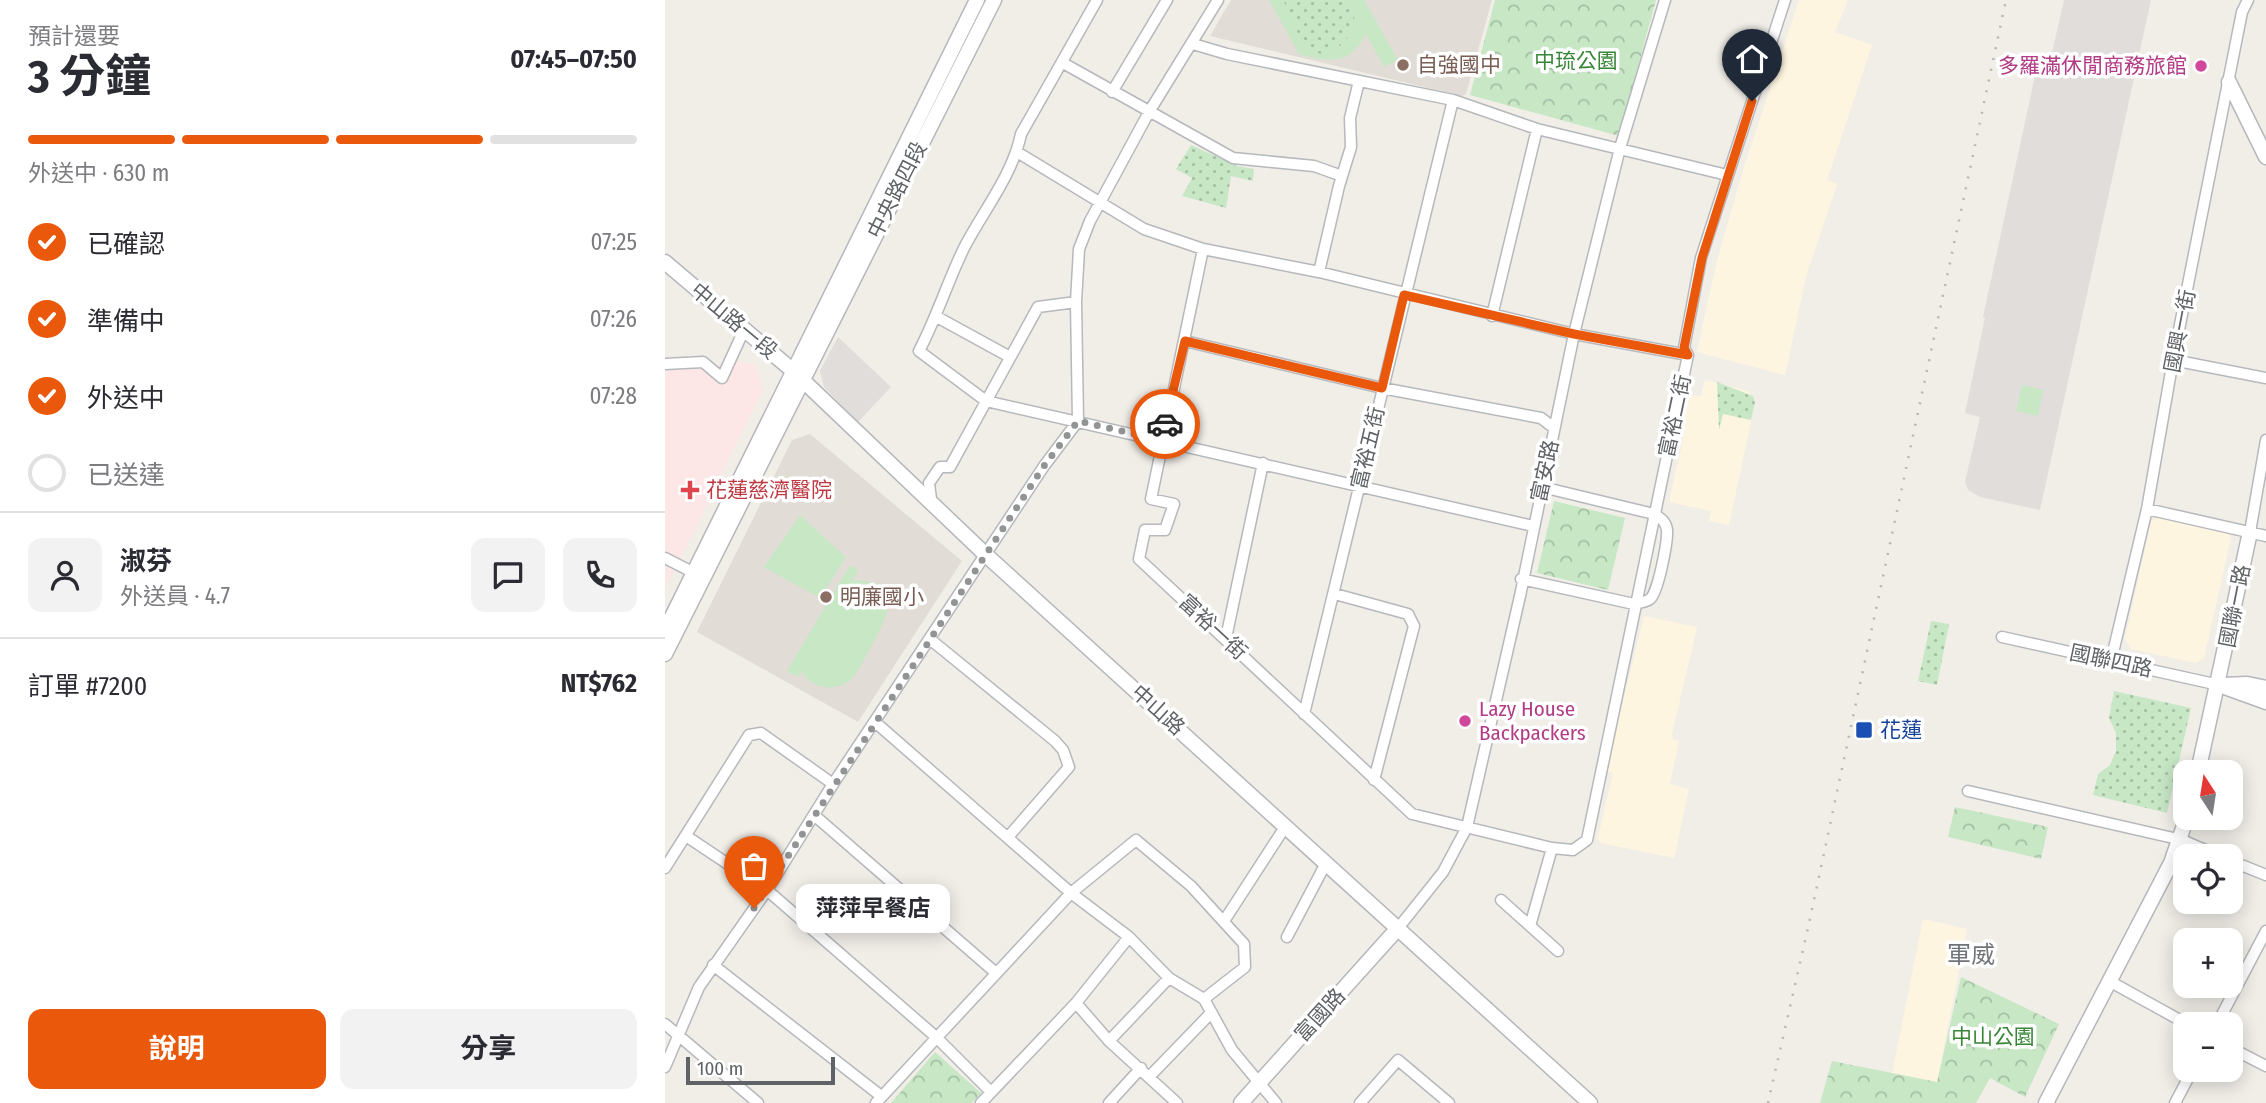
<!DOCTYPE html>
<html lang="zh-TW">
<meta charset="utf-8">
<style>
:root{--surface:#fff;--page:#f2f2f3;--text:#2b2b33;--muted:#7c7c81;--line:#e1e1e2;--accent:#ea580c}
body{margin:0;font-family:"Fira Sans Condensed","Noto Sans TC",sans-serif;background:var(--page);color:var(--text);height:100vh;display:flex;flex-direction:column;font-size:26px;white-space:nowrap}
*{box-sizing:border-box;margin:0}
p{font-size:23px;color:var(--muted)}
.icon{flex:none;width:38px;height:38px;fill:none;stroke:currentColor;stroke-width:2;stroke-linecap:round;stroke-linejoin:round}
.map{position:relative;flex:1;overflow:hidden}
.side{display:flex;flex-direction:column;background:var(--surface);width:665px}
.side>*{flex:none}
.needle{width:46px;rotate:348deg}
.buttons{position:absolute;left:1508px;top:760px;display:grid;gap:14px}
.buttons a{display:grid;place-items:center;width:70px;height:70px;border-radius:14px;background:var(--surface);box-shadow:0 4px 18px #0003;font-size:35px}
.scale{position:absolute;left:21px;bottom:18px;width:149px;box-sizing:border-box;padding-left:7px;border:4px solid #5f6367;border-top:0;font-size:19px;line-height:24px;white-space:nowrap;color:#5f6367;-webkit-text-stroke:5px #fff;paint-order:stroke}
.pin{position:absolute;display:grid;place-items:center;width:60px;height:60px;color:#fff;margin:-72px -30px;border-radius:50% 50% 50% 0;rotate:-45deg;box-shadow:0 0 7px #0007}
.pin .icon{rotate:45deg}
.courier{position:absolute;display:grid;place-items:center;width:70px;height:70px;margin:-35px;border:5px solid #ea580c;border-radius:50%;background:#fff;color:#222;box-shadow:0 2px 9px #0007}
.bubble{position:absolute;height:49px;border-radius:14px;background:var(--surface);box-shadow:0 4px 18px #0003;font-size:23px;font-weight:700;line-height:49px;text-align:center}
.summary em{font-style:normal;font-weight:700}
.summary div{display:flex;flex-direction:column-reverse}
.summary{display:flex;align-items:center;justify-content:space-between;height:119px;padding:0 28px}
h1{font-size:46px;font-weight:700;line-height:52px}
.bar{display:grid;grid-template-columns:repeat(4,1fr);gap:10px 7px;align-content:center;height:84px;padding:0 28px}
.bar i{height:9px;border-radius:5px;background:var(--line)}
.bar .selected{background:var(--accent)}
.bar p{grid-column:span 4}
.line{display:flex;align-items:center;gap:18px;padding:0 28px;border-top:2px solid var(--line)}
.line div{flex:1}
.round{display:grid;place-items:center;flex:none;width:74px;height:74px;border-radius:14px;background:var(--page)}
ol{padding:0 28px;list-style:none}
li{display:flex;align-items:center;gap:21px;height:77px}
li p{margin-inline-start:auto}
li .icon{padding:7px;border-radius:50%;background:var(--accent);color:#fff;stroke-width:4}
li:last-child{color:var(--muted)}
li i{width:38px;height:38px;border:4px solid var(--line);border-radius:50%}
.button{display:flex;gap:14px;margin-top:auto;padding:14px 28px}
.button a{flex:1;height:80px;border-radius:14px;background:var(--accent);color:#fff;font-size:28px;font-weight:700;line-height:80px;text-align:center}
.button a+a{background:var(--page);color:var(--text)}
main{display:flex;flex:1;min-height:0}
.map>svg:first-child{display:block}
.commercial{fill:#fef5e0}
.industrial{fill:#e0ddda}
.education{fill:#e1ddd6}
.medical{fill:#fce6e6}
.grass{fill:url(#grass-dots)}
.park{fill:url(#park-crowns)}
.pitch{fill:#c7e7c5}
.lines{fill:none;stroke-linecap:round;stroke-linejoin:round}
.street-casing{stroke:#b5b8bc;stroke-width:13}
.secondary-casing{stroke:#b4b7bc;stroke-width:17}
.street{stroke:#fff;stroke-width:10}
.secondary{stroke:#fff;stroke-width:14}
.rail{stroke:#b6b7b7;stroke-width:2.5;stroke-dasharray:2 9;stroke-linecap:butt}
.done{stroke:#929494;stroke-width:7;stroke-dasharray:0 12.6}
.route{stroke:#ea580c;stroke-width:9}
.education-dot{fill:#8d6e63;stroke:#fff;stroke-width:2.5}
.hotel-dot{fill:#d1479c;stroke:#fff;stroke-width:2.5}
.health-dot{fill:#e0444e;stroke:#fff;stroke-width:2.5}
.transit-dot{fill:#1a4fb4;stroke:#fff;stroke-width:2.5}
.labels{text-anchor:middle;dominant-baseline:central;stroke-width:7;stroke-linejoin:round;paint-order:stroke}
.park-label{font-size:21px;fill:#388637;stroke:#fff}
.education-label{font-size:21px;fill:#785e54;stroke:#fff;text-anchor:start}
.hotel-label{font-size:21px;fill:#b23c85;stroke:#fff;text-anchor:end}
.street-label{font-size:21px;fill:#5f6367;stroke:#fff}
.health-label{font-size:21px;fill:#be3a42;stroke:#fff;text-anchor:start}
.transit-label{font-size:21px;fill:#164399;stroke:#fff;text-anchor:start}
.quarter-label{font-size:24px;fill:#707579;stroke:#fff}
</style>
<main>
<section class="side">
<div class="summary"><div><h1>3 分鐘</h1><p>預計還要</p></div><em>07:45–07:50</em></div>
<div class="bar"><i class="selected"></i><i class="selected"></i><i class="selected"></i><i></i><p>外送中 · 630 m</p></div>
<ol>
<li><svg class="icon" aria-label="check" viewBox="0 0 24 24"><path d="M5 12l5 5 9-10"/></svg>已確認<p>07:25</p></li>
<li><svg class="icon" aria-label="check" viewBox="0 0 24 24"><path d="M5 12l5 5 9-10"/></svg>準備中<p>07:26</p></li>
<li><svg class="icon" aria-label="check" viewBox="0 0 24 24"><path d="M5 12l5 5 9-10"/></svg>外送中<p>07:28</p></li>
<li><i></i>已送達</li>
</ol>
<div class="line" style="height:126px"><a class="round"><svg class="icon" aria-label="person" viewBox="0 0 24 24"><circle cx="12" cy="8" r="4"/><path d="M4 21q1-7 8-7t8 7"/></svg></a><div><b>淑芬</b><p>外送員 · 4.7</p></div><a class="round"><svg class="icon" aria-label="chat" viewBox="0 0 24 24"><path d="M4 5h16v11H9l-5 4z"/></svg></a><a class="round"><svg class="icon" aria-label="phone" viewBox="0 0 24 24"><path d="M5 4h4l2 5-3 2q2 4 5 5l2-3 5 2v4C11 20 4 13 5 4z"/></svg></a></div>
<div class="line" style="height:91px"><div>訂單 #7200</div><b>NT$762</b></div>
<div class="button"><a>說明</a><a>分享</a></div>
</section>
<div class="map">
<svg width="1601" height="1103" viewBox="0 0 1601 1103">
<defs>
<pattern id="grass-dots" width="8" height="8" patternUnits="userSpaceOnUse" patternTransform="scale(1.75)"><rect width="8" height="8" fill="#c7e7c5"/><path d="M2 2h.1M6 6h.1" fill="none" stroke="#a5bfa4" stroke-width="1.8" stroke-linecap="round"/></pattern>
<pattern id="park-crowns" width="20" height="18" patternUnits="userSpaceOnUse" patternTransform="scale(1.75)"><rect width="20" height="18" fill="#c7e7c5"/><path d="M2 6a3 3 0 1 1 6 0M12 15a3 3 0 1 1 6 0" fill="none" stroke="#a5bfa4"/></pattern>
</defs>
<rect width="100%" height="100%" fill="#f1eee8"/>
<!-- commercial -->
<path class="commercial" d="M 1134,0 L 1183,0 L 1170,32 L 1207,45 L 1162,180 L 1172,184 L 1141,276 L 1120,375 L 1032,352 L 1051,264 L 1080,164 Z
M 1040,380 L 1083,391 L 1090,403 L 1064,525 L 1044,521 L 1046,511 L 1004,502 L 1020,431 L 1016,428 L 1023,395 L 1036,396 Z
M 1495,516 L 1562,531 L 1566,538 L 1539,658 L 1531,663 L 1466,649 L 1460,639 L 1486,522 Z
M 979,616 L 1032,627 L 1007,734 L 1008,740 L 1014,741 L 1005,784 L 1024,789 L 1009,858 L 936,843 L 933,838 L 948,773 L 941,771 Z
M 1258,919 L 1302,929 L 1272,1083 L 1227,1074 Z"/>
<!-- industrial -->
<path class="industrial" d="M 1399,0 L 1486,0 L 1375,510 L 1315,497 L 1303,490 L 1300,482 L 1315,417 L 1300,413 L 1320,318 L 1318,317 L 1374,57 L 1386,57 Z
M 173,337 L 226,387 L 193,422 L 159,387 L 155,371 Z"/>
<!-- education -->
<path class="education" d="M 566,0 L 827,0 L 801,94 L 797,96 L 545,36 Z
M 145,434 L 297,561 L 193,722 L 32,632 L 127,440 Z"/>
<!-- medical -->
<path class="medical" d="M 68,360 L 90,365 L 98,390 L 0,590 L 0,370 L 50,366 Z"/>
<!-- grass -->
<path class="grass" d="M 618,0 L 680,0 L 691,21 C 685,39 663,68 641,46 C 631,35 624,13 618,0 Z
M 526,145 L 572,166 L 589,169 L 588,181 L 566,176 L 561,208 L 517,196 L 527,178 L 511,169 Z
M 1052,382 L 1088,396 L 1090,403 L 1086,420 L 1058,414 L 1054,430 Z
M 1266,621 L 1284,624 L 1272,685 L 1253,681 Z
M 1449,691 L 1526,708 L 1502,813 L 1428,795 L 1433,774 L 1445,765 L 1451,751 L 1451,733 L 1444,718 Z"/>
<!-- park -->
<path class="park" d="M 830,0 L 991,0 L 954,136 L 805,95 Z
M 889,501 L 960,518 L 943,590 L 872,573 Z
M 1290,807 L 1383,827 L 1376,859 L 1283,837 Z
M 1296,977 L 1394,1024 L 1360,1097 L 1325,1078 L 1311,1103 L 1155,1103 L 1167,1061 L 1272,1082 Z
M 270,1052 L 316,1093 L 307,1103 L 226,1103 Z"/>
<!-- pitch -->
<path class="pitch" d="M 604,0 L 618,0 C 624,13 631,35 641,46 C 662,68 685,40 691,21 L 680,0 L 699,0 L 733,60 L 719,67 L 701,34 C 684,66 665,62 634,54 Z
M 1357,385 L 1378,390 L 1373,416 L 1351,411 Z
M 135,515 L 181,557 L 155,598 L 99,567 Z
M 185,565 L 193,570 L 188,581 C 247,577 217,628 202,654 C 197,663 192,675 184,681 C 169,692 145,689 137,671 L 133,677 L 122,671 Z"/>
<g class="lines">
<!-- street casing -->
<g class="street-casing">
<path id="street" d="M 432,0 L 356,134 C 348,174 319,210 300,246 C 283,280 272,317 254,351 L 321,401 L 868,526
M 528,44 L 562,54 L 788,100 L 872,129 L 1062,175
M 398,63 L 568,158 L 649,166 L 677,176
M 447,92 L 502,0
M 352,152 L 479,229 L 538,249 L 654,272 L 909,334 L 1023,355
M 538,249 L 486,499 L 509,504 L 500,530 L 480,530 L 474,559 L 747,814 L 887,848 L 908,850 L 922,840 L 1023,355 L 1019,348 L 1036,258 L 1120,0
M 654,272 L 674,186 L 686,147 L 685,118 L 694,81
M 827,316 L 872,129
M 272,317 L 345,357
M 520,341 L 717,388 L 876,418 L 889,428
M 1508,360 L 1601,378
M 0,364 L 38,362 L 57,378 L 79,330
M 266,499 L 264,483 L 275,467 L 285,467 L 373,307 L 411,302
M 1482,509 L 1601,536
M 1585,532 L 1601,440
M 0,558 L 33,575
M 856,579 L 969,604 C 974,603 981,602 985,599 C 993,593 1003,541 1002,530 C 1001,521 995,518 989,514 L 877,487
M 670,594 L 743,614 L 749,626 L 709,780
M 1337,637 L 1554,685
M 561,638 L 598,463
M 266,640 L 390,741 L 398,750 L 404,767 L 343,837
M 1446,661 L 1482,509 L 1508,360 L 1577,12 L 1583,0
M 639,714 L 788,100
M 210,722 L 406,893 L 464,937 L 504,978 L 539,999 L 567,1050 L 611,1103
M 1303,791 L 1517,840 L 1554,856
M 149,815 L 331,973
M 21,836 L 102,890 L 271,1037 L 325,1091
M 1566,861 L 1601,875
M 0,868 L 84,735 L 96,733 L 168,784
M 836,900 L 893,951
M 559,921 L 620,827
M 865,926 L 887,848
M 734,927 L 778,872 L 802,827 L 855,596 L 909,334 L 955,148 L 1000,0
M 622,937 L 660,865
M 48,965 L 216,1096
M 1446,982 L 1522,1024
M 411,1003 L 444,1041 L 512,1103
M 0,1024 L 93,1103
M 1552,1024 L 1601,931
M 444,1041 L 504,978
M 1566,1048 L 1601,1066
M 0,1067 L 34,987 L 102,890 L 168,784 L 379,466 L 413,421 L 411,302 L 414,249 L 425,221 L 484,112 L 553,0
M 484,1077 L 545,1014
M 211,1103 L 406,893 L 471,840 L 526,886 L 579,944 L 580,967 L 539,999
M 316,1103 L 411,1003 L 464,937
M 444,1103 L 476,1068
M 695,1103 L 733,1060 L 784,1103
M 1510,1103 L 1528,1069"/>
</g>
<!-- secondary casing -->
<g class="secondary-casing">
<path id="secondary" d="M 1564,82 L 1601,157
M 0,262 L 127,370 L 321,555 L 925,1103
M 0,631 L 312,0
M 0,654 L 329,0
M 1554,685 L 1601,702
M 1559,685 L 1582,684 L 1601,688
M 1533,772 L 1585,532
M 576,1103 L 734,927
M 1381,1103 L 1506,863 L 1522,817"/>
</g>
<!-- street -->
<use href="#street" class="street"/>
<!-- secondary -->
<use href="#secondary" class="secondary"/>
<!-- rail -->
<path class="rail" d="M 1103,1103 L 1143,928 L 1341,0"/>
</g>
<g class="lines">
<!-- done -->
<path class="done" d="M 89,908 L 379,466 L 413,421 L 496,440 L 500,424"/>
<!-- route -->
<path class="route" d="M 500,424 L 520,341 L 717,388 L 739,295 L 909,334 L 1023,355 L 1019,348 L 1037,258 L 1087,101"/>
</g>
<!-- markers -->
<g class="education-dot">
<circle cx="738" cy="65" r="7"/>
<circle cx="161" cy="597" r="7"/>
</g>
<g class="hotel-dot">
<circle cx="1536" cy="66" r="7"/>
<circle cx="800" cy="721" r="7"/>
</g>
<path class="health-dot" d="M21.5 479.5h7v7h7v7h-7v7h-7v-7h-7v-7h7z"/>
<rect class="transit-dot" x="1190" y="721" width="18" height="18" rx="3.5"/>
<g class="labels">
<!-- park labels -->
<g class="park-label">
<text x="911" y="61">中琉公園</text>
<text x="1328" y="1037">中山公園</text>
</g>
<!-- education labels -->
<g class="education-label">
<text x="752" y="65">自強國中</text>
<text x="175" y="597">明廉國小</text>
</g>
<!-- hotel labels -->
<g class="hotel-label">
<text x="1522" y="66">多羅滿休閒商務旅館</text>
<text x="814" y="709" text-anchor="start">Lazy House<tspan x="814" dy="24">Backpackers</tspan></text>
</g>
<!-- street labels -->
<g class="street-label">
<text transform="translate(232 190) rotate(-63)">中央路四段</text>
<text transform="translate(69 321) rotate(40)">中山路一段</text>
<text transform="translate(1515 331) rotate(-79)">國興一街</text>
<text transform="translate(1010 416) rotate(-78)">富裕二街</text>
<text transform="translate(703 448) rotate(-77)">富裕五街</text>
<text transform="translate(880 471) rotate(-78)">富安路</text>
<text transform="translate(1570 606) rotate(-79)">國聯一路</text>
<text transform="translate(548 627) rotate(43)">富裕一街</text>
<text transform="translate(1446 661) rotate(12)">國聯四路</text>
<text transform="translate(493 710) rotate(42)">中山路</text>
<text transform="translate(655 1015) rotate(-48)">富國路</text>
</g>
<!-- health labels -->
<g class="health-label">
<text x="41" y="490">花蓮慈濟醫院</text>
</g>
<!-- transit labels -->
<g class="transit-label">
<text x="1215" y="730">花蓮</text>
</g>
<!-- quarter labels -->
<g class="quarter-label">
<text x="1306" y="955">軍威</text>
</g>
</g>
</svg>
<div class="buttons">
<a><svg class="needle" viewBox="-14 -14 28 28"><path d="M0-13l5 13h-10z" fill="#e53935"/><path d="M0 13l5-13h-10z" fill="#7c7c81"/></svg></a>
<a><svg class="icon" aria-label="locate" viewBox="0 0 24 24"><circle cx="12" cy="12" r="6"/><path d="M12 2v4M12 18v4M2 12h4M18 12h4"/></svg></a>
<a>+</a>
<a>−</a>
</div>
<div class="scale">100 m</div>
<div class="pin" style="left:89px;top:908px;background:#ea580c"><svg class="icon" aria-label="bag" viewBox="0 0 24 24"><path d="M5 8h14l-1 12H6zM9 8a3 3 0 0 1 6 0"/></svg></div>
<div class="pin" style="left:1087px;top:101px;background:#1f2937"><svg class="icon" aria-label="home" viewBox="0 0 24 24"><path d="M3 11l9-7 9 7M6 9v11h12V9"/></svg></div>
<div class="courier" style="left:500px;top:424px"><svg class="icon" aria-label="car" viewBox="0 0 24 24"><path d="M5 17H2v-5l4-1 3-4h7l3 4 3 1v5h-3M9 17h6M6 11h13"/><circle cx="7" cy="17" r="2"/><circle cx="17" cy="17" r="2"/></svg></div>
<div class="bubble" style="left:131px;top:884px;width:154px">萍萍早餐店</div>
</div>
</main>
